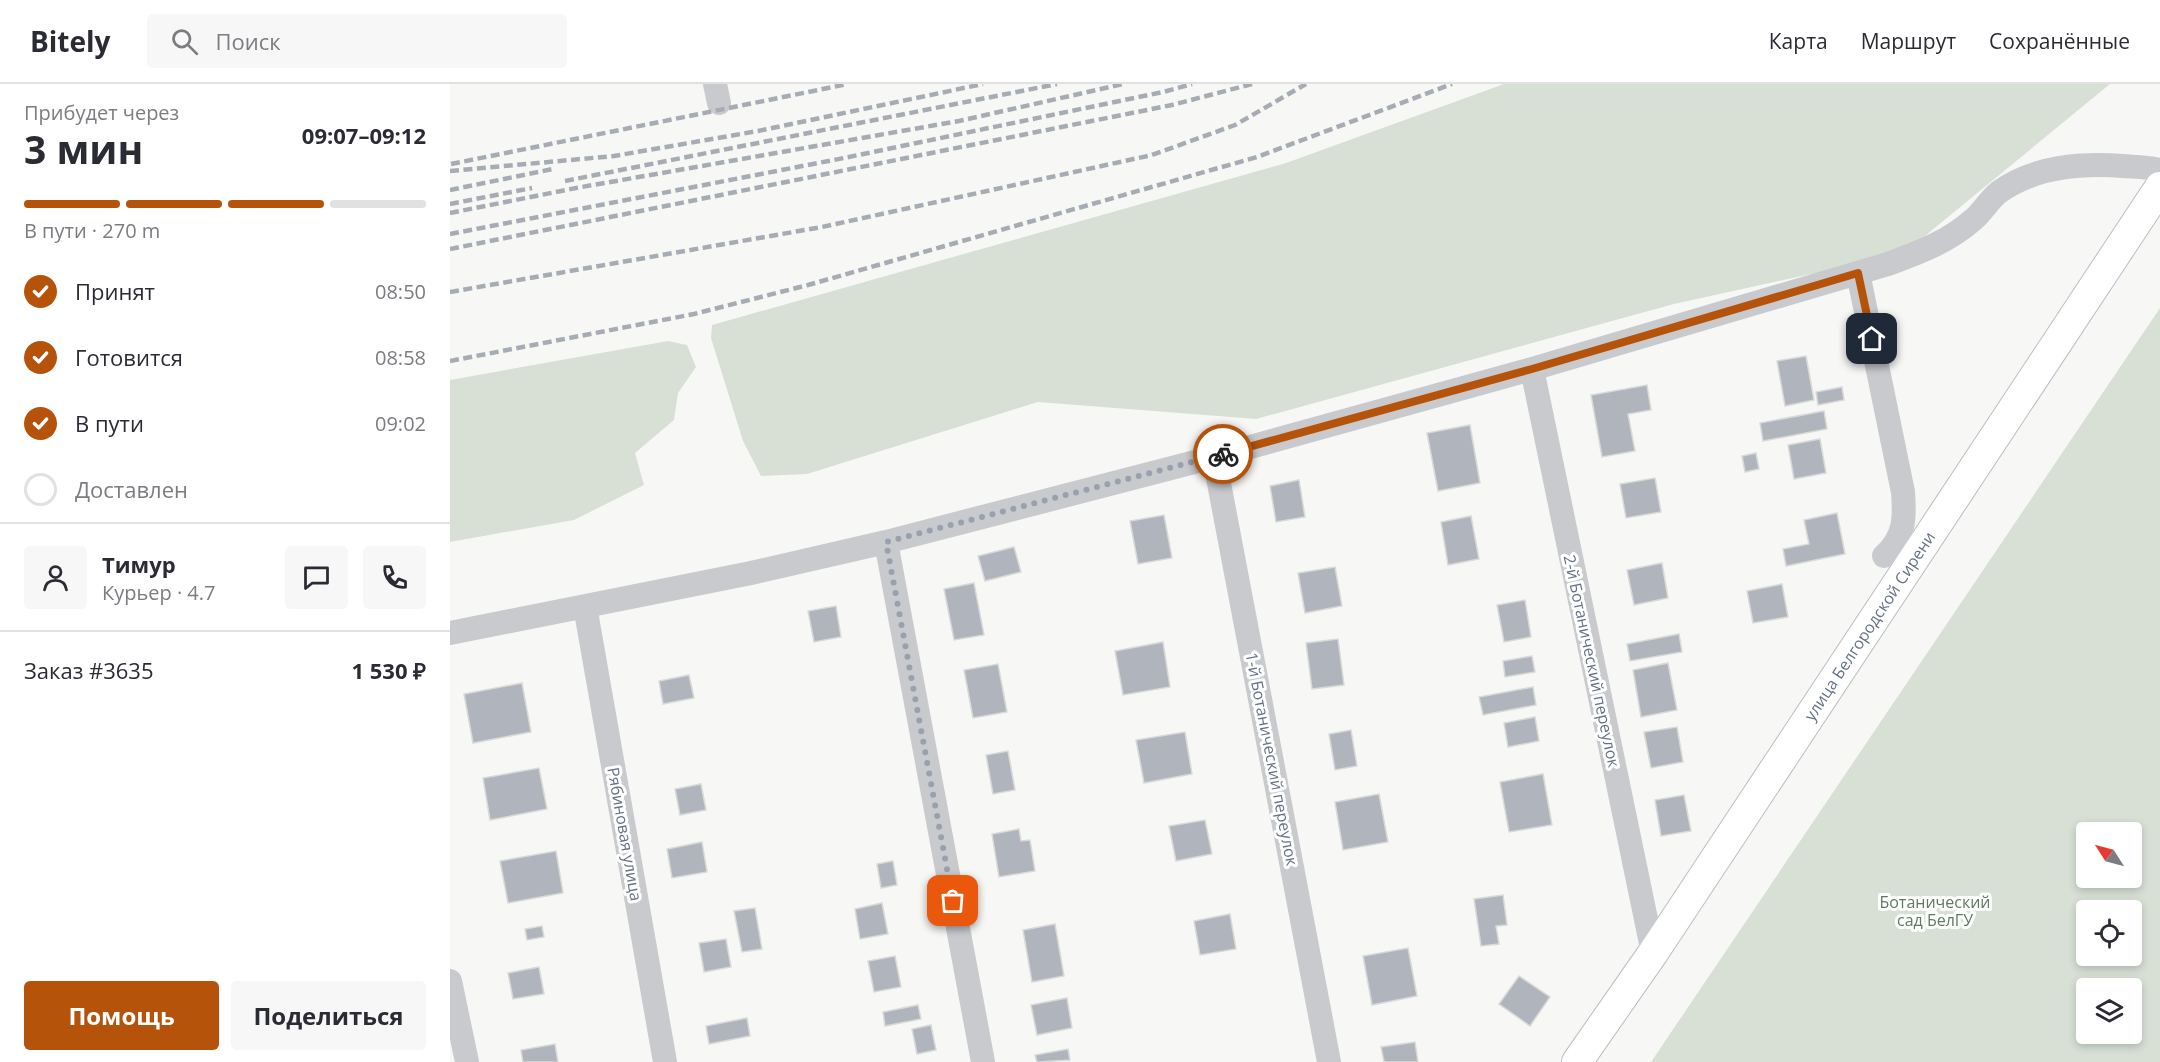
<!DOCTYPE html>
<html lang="ru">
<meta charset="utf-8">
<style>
:root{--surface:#fff;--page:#f7f7f7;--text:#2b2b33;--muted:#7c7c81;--line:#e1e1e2;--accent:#b45309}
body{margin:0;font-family:"Open Sans",sans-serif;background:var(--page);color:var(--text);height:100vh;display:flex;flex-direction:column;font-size:22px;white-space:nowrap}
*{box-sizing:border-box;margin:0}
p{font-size:20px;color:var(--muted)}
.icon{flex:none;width:33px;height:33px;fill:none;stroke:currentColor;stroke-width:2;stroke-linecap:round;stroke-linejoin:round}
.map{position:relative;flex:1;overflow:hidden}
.sheet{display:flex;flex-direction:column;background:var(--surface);width:450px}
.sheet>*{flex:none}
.needle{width:39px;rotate:306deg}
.controls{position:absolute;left:1626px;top:738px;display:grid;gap:12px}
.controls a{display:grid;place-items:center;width:66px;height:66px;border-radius:6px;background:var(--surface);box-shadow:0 3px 9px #0003;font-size:30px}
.pin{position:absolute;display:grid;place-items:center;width:51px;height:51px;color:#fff;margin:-26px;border-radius:12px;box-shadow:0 3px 9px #0006}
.courier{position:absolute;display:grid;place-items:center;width:60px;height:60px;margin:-30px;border:4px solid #b45309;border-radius:50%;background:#fff;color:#222;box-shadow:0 2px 8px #0007}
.headline em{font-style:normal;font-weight:700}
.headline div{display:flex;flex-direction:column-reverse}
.headline{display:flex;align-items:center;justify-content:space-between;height:102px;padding:0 24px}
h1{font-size:39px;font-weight:700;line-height:45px}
.bar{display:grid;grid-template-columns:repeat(4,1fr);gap:9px 6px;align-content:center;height:72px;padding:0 24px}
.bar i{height:8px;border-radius:4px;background:var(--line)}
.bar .current{background:var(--accent)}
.bar p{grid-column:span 4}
.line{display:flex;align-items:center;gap:15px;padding:0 24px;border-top:2px solid var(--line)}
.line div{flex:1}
.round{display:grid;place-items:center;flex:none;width:63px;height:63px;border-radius:6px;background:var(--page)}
ol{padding:0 24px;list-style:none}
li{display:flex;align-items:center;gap:18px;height:66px}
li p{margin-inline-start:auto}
li .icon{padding:6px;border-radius:50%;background:var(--accent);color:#fff;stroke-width:4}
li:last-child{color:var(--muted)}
li i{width:33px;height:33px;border:3px solid var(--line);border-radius:50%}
.primary-button{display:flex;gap:12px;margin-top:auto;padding:12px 24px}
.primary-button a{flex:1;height:69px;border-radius:6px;background:var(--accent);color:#fff;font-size:24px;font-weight:700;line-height:69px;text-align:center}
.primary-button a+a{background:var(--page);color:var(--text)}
header{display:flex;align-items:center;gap:36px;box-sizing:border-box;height:84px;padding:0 30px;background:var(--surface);border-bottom:2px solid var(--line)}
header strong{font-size:28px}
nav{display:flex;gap:33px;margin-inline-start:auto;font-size:21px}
.search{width:420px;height:54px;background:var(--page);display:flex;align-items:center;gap:15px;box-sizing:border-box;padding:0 21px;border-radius:6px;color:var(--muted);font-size:22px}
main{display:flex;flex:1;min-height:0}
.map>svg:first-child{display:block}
.green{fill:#d8e0d6;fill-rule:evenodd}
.building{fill:#b0b5bd;stroke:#d9dad7;stroke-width:1.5}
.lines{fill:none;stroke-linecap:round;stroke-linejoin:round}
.major-casing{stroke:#babdc2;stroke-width:32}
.minor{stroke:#c8cace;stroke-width:24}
.major{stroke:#fff;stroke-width:30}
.rail{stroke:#a7abb3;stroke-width:4.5;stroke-dasharray:9 4.5;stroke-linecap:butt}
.done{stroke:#99a0ae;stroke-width:6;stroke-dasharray:0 10.8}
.route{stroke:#b45309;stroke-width:8}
.labels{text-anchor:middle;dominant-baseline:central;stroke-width:6;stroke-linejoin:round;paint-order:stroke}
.street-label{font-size:16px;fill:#667187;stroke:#fff}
.park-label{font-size:16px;fill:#617962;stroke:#fff}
</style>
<header>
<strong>Bitely</strong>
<div class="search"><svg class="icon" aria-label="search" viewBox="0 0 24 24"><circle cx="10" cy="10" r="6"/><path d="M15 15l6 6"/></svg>Поиск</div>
<nav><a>Карта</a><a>Маршрут</a><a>Сохранённые</a></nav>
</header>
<main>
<section class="sheet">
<div class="headline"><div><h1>3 мин</h1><p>Прибудет через</p></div><em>09:07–09:12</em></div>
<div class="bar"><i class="current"></i><i class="current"></i><i class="current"></i><i></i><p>В пути · 270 m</p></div>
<ol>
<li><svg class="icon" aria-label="check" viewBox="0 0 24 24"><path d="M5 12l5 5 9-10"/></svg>Принят<p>08:50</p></li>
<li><svg class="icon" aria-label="check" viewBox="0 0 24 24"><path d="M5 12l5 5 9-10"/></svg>Готовится<p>08:58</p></li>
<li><svg class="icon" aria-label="check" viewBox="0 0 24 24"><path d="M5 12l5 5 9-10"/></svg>В пути<p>09:02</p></li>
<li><i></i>Доставлен</li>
</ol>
<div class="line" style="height:108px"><a class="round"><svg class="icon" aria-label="person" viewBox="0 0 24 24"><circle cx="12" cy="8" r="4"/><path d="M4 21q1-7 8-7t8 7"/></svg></a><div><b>Тимур</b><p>Курьер · 4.7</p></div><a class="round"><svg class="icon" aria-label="chat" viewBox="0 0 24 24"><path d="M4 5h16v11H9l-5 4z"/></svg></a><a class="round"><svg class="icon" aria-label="phone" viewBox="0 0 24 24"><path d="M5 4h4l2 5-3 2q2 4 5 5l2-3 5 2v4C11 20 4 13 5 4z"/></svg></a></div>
<div class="line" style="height:78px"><div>Заказ #3635</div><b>1 530 ₽</b></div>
<div class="primary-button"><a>Помощь</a><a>Поделиться</a></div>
</section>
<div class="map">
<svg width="1710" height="978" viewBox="0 0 1710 978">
<rect width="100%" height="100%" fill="#f7f8f5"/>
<!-- green -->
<path class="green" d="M 1054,0 L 1660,0 L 1453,170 L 1224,220 L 806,335 L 588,318 L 357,390 L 311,392 L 293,357 L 261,254 L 262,241 L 836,79 Z
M 1710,224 L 1710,978 L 1201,978 ZM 1682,748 L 1682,794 L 1636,794 L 1636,748 ZM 1682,826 L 1682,872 L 1636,872 L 1636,826 ZM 1682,904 L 1682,950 L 1636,950 L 1636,904 Z
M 218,257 L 237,261 L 246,283 L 228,309 L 224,336 L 185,369 L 194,401 L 124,436 L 0,458 L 0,296 Z"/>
<!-- building -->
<path class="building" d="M 1356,272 L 1364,316 L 1335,322 L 1327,277 Z
M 1197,301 L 1201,326 L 1178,330 L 1185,367 L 1152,373 L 1141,311 Z
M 1392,303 L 1394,316 L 1368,321 L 1366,308 Z
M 1374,327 L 1377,345 L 1313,357 L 1310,339 Z
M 1020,341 L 1030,399 L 988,407 L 977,349 Z
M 1370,355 L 1376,389 L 1344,395 L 1338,361 Z
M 1306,369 L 1309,385 L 1295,388 L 1292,372 Z
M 1205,394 L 1211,428 L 1176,434 L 1170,400 Z
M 849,396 L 855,433 L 826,438 L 820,402 Z
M 1387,429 L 1395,470 L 1336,482 L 1333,465 L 1359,460 L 1354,436 Z
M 714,431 L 722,474 L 688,480 L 680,437 Z
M 1021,432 L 1029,475 L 998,481 L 991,438 Z
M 564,463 L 571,488 L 535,497 L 528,472 Z
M 1212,479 L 1218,514 L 1184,521 L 1177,486 Z
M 885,483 L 892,522 L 855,529 L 848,489 Z
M 524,499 L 534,551 L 504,556 L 494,505 Z
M 1332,500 L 1338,533 L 1303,539 L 1297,507 Z
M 1075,516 L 1081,553 L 1054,558 L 1047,521 Z
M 386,522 L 391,553 L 364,558 L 358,527 Z
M 1229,550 L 1232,568 L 1180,577 L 1177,560 Z
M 888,555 L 894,601 L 862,605 L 856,559 Z
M 713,558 L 720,603 L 673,611 L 665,567 Z
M 1082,572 L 1085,588 L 1055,593 L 1053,577 Z
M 1218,579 L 1227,626 L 1191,633 L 1183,586 Z
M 548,580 L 557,628 L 523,634 L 514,586 Z
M 239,591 L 244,614 L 213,620 L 209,597 Z
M 72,599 L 81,648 L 23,659 L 14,610 Z
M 1083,603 L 1086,621 L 1033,631 L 1029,613 Z
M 1085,633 L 1089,657 L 1058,663 L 1054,639 Z
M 1227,643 L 1233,678 L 1201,684 L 1194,648 Z
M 901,646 L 907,682 L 885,686 L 879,650 Z
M 735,648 L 742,690 L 694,699 L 686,656 Z
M 558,667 L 565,706 L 543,710 L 536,671 Z
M 89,684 L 97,725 L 40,736 L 33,694 Z
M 1093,690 L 1102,741 L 1059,748 L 1050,698 Z
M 251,700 L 256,726 L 230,731 L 225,705 Z
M 929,710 L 938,758 L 893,766 L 885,718 Z
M 1234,711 L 1241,747 L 1211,752 L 1205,716 Z
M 755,736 L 762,770 L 726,777 L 719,742 Z
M 569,745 L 571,757 L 580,756 L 585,787 L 549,793 L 542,750 Z
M 252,758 L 257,788 L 222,794 L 217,765 Z
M 106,767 L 113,809 L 58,819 L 50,777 Z
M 443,777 L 447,801 L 431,804 L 427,780 Z
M 1053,811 L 1057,841 L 1046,842 L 1049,860 L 1031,862 L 1024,815 Z
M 432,819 L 438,850 L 410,855 L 405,825 Z
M 305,824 L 312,865 L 292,868 L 284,827 Z
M 780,830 L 786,865 L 750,871 L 744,837 Z
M 605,840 L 614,892 L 582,898 L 573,846 Z
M 92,842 L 94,853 L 77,856 L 75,845 Z
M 276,855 L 281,883 L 254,888 L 249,859 Z
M 958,864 L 967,912 L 922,921 L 913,872 Z
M 445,872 L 451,903 L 424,908 L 418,877 Z
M 89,883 L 94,910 L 63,915 L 58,889 Z
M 1069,892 L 1100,913 L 1080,942 L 1049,920 Z
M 617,914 L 622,944 L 587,951 L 581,921 Z
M 468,921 L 471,935 L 435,942 L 433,928 Z
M 297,934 L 300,952 L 259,960 L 256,942 Z
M 481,941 L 486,966 L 467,970 L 462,945 Z
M 965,958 L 968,978 L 934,978 L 931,963 Z
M 105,960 L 108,978 L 73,978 L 71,966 Z
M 618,965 L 620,976 L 587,978 L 585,971 Z"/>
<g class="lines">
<!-- major casing -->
<g class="major-casing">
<g id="major">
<path id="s1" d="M 1127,978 L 1203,869 L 1710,103"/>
</g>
</g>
<!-- minor -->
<path class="minor" d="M 265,0 L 269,19
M 1408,189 L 1453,408 C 1455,434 1455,453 1434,472
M 1082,285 L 1203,869
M 764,373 L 879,978
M 436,458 L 533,978
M 135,522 L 215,978
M 0,549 L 301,489 L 436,458 L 764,373 L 1082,285 L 1438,180 C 1470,168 1498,158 1524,135 C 1533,127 1539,116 1549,108 C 1585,82 1631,79 1673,82 C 1685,83 1698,83 1710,86
M 0,897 L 17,978"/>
<!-- major -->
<use href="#major" class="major"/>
<!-- rail -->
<path class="rail" d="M 1,80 L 398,0
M 0,87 L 164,72 L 308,47 L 533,0
M 115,97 L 607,0
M 0,106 L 103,85
M 0,120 L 82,104
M 0,129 L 126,104 L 509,37 L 673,0
M 0,150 L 394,74 L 713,8 L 742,0
M 0,165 L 722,21 L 802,0
M 0,208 L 372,143 L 702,71 L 785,41 L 856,0
M 0,277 L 244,230 L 358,201 L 807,73 L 1002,0"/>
</g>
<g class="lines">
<!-- done -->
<path class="done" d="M 503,817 L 436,458 L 773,370"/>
<!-- route -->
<path class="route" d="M 773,370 L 1082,285 L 1408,189 L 1422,255"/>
</g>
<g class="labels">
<!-- street labels -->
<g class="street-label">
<text stroke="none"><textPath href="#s1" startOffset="525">улица Белгородской Сирени</textPath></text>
<text transform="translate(1142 577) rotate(78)">2-й Ботанический переулок</text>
<text transform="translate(822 675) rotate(79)">1-й Ботанический переулок</text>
<text transform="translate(175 750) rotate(80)">Рябиновая улица</text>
</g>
<!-- park labels -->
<g class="park-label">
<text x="1485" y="818">Ботанический<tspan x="1485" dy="18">сад БелГУ</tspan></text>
</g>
</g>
</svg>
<div class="controls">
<a><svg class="needle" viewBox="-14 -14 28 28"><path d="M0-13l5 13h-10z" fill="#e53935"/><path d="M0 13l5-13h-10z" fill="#7c7c81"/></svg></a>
<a><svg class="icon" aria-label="locate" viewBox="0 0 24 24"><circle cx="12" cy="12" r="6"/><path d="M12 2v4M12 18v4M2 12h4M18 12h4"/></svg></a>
<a><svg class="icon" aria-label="layers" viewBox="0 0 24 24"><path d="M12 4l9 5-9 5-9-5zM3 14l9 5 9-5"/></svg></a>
</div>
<div class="pin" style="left:503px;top:817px;background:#ea580c"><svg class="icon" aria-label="bag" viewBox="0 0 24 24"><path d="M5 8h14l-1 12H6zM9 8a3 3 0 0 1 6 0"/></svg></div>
<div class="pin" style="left:1422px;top:255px;background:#1f2937"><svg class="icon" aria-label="home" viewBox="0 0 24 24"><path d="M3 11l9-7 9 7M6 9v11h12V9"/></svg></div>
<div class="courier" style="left:773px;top:370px"><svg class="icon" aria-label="bike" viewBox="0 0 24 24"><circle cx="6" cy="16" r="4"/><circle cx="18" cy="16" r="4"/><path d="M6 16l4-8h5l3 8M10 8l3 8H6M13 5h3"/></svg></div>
</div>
</main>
